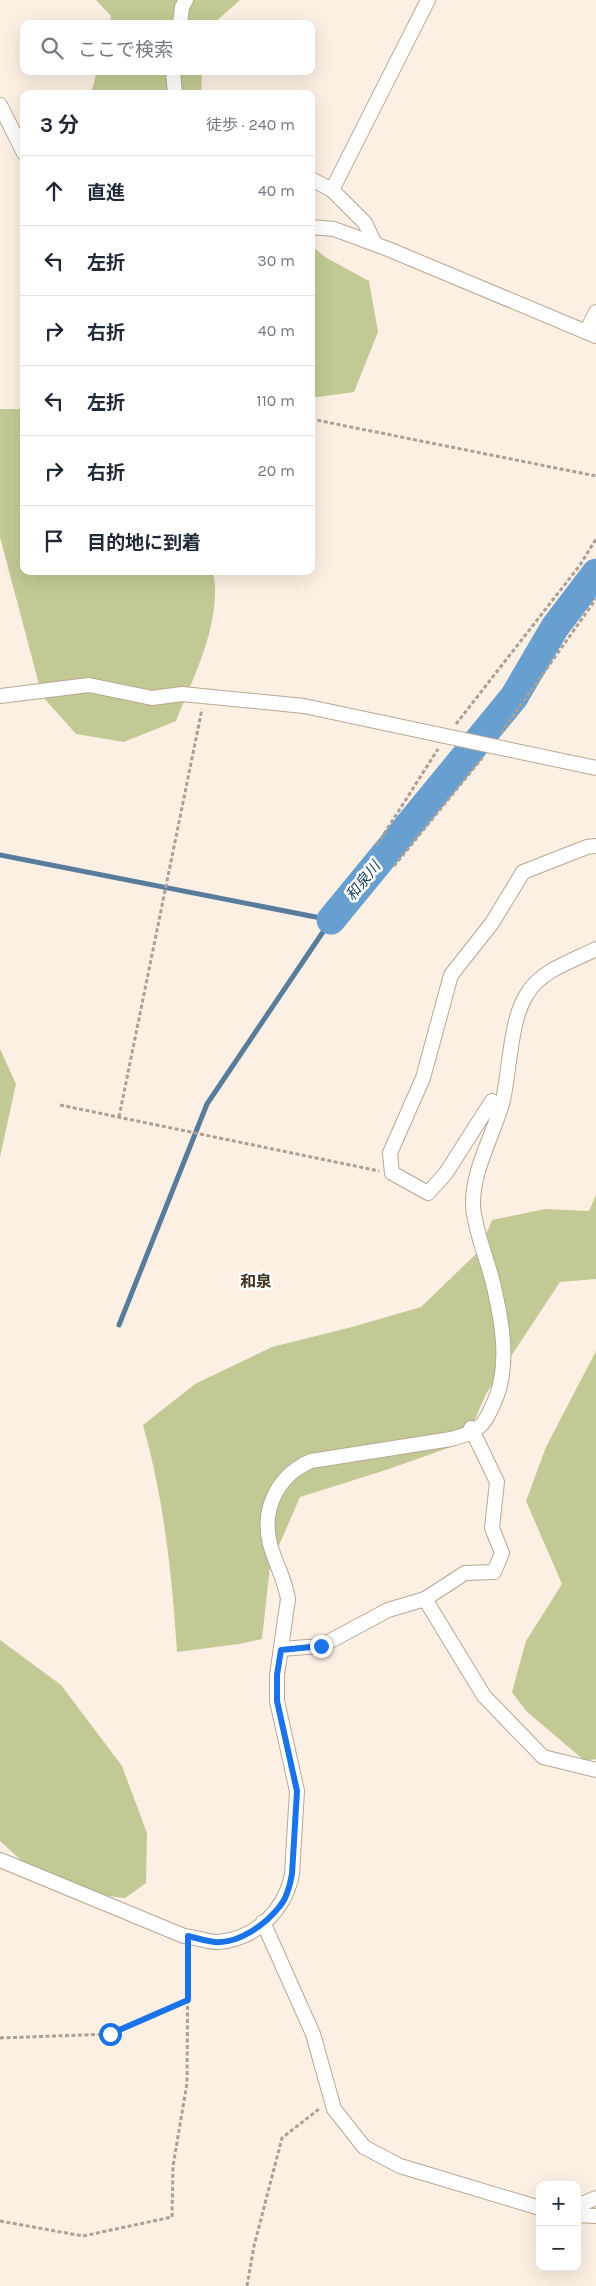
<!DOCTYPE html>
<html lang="ja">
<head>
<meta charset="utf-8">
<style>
  :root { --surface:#fff; --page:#f2f2f3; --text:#1f2937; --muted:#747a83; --line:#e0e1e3 }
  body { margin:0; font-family:Karla,"Noto Sans JP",sans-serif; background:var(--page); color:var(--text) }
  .controls { position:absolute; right:15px; bottom:15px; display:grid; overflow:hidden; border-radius:10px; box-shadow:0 5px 20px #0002 }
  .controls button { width:45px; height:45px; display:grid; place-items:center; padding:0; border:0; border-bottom:1px solid var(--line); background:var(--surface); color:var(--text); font:25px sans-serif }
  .stop { position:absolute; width:15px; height:15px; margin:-11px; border:4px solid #1a73e8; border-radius:50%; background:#fff }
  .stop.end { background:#1a73e8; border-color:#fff; box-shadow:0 1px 5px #0008 }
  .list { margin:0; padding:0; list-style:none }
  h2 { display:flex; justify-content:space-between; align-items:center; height:65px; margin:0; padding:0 20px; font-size:21px }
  h2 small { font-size:16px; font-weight:400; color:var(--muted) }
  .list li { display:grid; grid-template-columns:32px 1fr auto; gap:15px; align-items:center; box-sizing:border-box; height:70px; padding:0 20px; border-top:1px solid var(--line) }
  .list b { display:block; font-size:19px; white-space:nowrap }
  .list em { font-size:16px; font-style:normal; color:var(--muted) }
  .icon { flex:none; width:28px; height:28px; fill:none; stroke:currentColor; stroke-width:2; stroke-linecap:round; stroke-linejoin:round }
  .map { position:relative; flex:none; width:596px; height:2286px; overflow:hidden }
  .search { position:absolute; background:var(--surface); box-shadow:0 5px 20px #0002; left:20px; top:20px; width:295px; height:55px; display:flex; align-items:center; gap:12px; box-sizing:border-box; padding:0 18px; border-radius:10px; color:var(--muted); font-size:19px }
  .panel { position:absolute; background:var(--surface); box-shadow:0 5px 20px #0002; left:20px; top:90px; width:295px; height:485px; border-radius:10px }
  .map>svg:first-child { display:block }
</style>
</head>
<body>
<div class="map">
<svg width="596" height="2286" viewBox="0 0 596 2286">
  <rect width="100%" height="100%" fill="#fcf0e4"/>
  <g fill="#c3c994">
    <path d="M96 0H240L213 24H109L111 16Z"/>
    <path d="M97 71H202L201 94H91Z"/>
    <path d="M311 245 325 257 369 281 378 332 354 392 311 398Z"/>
    <path d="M0 409H24V571H213C223 620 194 676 176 721L124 742 76 734 42 696 0 537Z"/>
    <path d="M0 1049 16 1084 0 1157Z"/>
    <path d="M596 1195V1279L560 1282 486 1394 465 1442 386 1470 300 1497 270 1566 262 1639 239 1644 177 1652C172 1575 164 1499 143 1425L195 1384 272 1347 352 1327 421 1307 479 1251 492 1220 545 1209 589 1211Z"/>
    <path d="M596 1351V1759L585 1761 526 1711 512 1692 526 1641 562 1584 526 1501 546 1447Z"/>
    <path d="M0 1640 61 1685 122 1766 147 1833 146 1883 125 1898 54 1890 0 1841Z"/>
  </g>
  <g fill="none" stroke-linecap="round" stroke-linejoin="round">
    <path stroke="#577c9c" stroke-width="5" d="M0 855 331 920 207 1104 119 1325"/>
    <path stroke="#67a0d0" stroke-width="29" d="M331 920 514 697 555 627 596 573"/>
    <g stroke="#baa793" stroke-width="16">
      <g id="street">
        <path d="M180 24 182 7 186 0"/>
        <path d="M173 71 175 94"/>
        <path d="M0 105 24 153"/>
        <path d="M311 179 332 190"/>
        <path d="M311 227 334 229 388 249 596 336"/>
        <path d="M375 244 365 223 332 190 428 0"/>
        <path d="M586 332 596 312"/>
        <path d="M0 696 89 685 152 698 182 694 304 706 596 768"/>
        <path d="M492 1101 446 1173 428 1193 392 1173 390 1153 423 1078 451 975 492 923 523 872 587 847 596 846"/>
        <path d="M425 1599 484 1696 543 1757 596 1770"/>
        <path d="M281 1649 321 1646 388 1610 425 1599 465 1573 494 1572 502 1553 492 1528 497 1482 471 1428"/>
        <path d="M0 1860 184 1936C195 1937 207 1942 218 1942 256 1939 285 1910 292 1874L297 1791 277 1701V1675L288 1599C285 1579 275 1563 270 1544 261 1509 278 1475 311 1461L451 1439C461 1436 471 1434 479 1427 486 1422 489 1413 493 1405 511 1368 502 1321 493 1283 487 1258 475 1232 473 1206 472 1169 494 1135 503 1100 510 1069 510 1020 527 994 541 970 573 961 596 949"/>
        <path d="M263 1922 313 2034 334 2109 364 2147 400 2166 540 2208"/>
        <path d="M577 2206 596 2198"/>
        <path d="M577 2215 596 2216"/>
      </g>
    </g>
    <g stroke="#aaa095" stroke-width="3" stroke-dasharray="4 2.5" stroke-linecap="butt">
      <path d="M311 419 596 476"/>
      <path d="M456 724 580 565 596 539"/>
      <path d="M501 733 596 599"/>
      <path d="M377 845 438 749"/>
      <path d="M394 866 482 758"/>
      <path d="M60 1105 379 1171"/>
      <path d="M119 1117 202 709"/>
      <path d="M0 2038 110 2034 188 2000"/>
      <path d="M0 2221 83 2236 172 2217 173 2166 187 2083 188 1950"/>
      <path d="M247 2286 254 2246 282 2138 319 2109"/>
    </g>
    <use href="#street" stroke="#fff" stroke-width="14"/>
  </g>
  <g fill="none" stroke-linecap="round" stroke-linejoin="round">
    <path stroke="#1a73e8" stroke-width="6" d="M110 2034 188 2000V1936C197 1938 206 1941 215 1942 239 1944 266 1924 280 1906 287 1898 290 1885 292 1874L297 1791 277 1701V1675L281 1650 321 1646"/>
  </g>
  <g text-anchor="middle" stroke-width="5" stroke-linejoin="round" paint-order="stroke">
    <g font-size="15" font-style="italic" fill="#0d3a5a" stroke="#fff">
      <text transform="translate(363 881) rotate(-51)" y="5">和泉川</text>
    </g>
    <g font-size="16" font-weight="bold" fill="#413221" stroke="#fff">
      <text x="256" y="1287">和泉</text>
    </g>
  </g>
</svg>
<div class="controls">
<button>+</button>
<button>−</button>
</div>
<div class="stop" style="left:110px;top:2034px"></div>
<div class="stop end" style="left:321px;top:1646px"></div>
<div class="search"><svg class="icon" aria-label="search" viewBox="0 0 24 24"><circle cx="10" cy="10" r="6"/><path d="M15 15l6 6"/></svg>ここで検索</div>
<section class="panel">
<h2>3 分<small>徒歩 · 240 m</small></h2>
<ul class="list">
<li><svg class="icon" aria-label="ahead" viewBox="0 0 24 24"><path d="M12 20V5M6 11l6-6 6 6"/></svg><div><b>直進</b></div><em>40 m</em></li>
<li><svg class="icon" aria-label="left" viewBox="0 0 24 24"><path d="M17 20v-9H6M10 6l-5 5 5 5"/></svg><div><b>左折</b></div><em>30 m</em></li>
<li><svg class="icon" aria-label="right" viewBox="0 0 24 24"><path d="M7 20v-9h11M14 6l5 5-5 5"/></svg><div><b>右折</b></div><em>40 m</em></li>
<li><svg class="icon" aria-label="left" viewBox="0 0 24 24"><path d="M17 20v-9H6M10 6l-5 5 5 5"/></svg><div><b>左折</b></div><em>110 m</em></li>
<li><svg class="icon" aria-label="right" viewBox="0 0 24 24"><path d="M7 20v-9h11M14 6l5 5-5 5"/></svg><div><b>右折</b></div><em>20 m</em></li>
<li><svg class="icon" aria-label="arrive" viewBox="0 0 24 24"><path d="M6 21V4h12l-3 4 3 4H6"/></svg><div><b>目的地に到着</b></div></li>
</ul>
</section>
</div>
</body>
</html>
